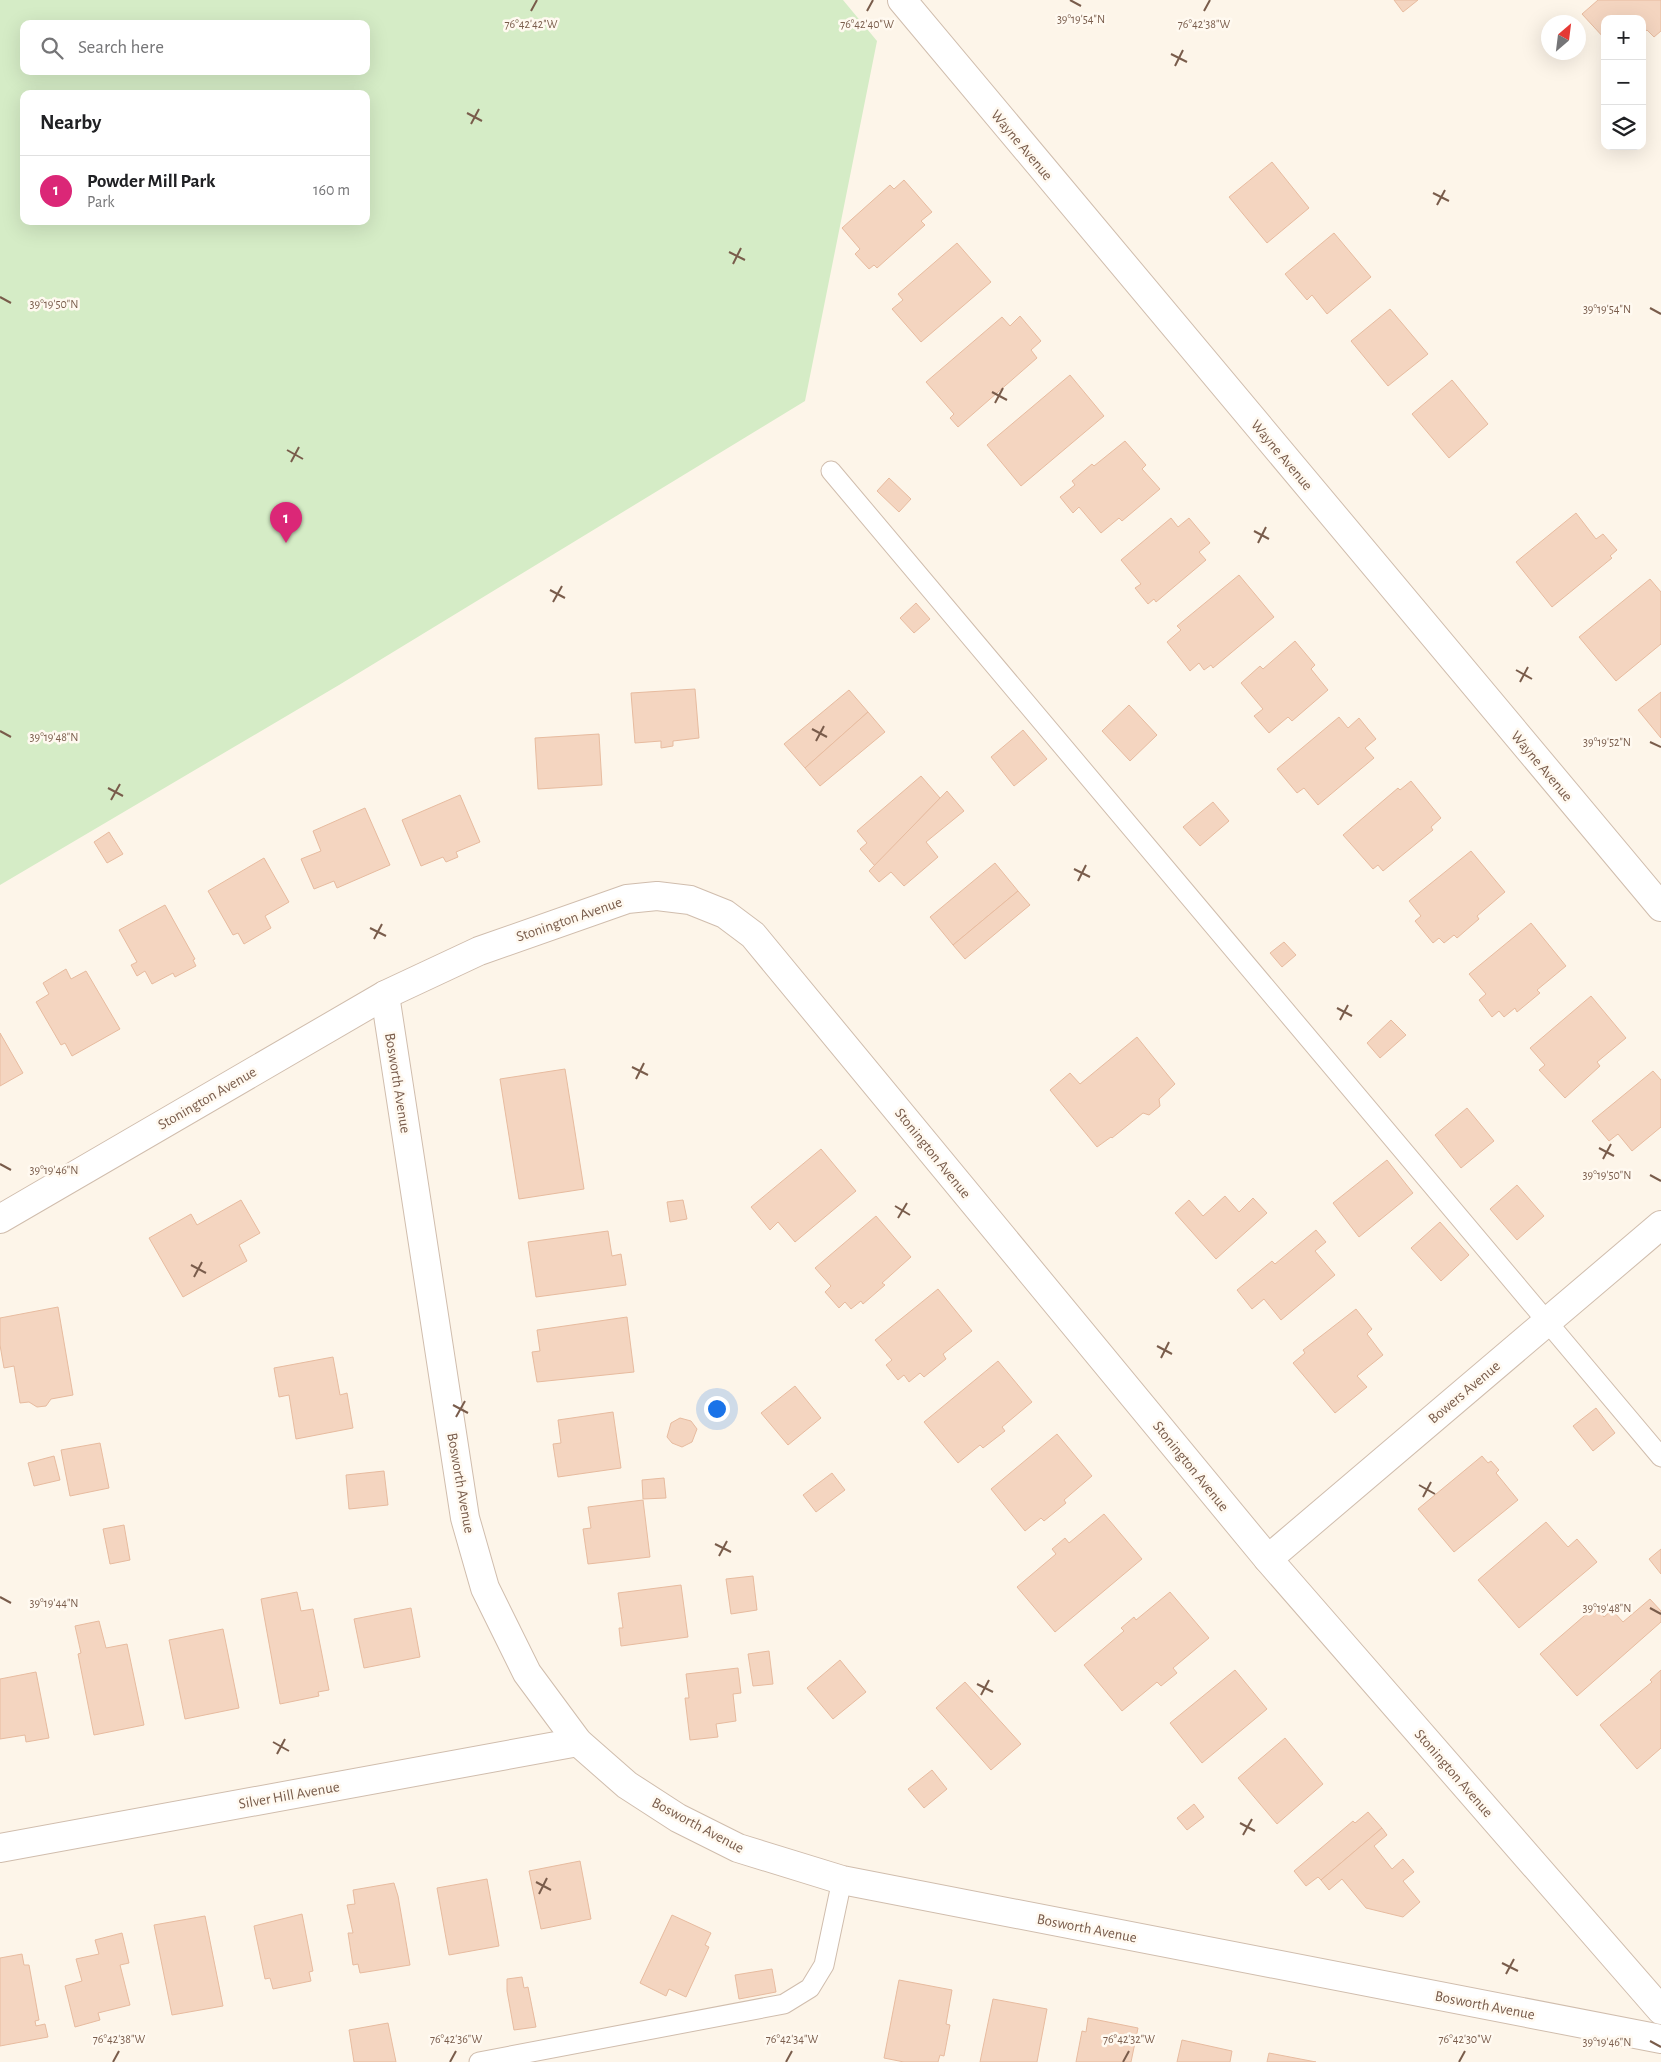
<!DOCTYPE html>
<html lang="en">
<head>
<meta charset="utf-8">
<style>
  :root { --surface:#fff; --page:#f2f2f2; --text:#202124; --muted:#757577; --line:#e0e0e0; --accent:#db2777 }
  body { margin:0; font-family:"Alegreya Sans",sans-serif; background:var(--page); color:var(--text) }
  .controls { position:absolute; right:15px; top:15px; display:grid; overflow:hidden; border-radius:10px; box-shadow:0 5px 20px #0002 }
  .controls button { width:45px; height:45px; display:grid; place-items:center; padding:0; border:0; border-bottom:1px solid var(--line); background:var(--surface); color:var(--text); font:25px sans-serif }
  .compass { position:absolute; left:1541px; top:15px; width:45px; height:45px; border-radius:50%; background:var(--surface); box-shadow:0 5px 20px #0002; rotate:28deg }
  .you { position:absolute; left:716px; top:1408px; width:18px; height:18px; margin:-12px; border:4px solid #fff; border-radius:50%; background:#1a73e8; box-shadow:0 0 0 8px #1a73e833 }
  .badge { display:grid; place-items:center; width:32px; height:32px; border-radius:50%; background:var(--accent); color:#fff; font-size:16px; font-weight:700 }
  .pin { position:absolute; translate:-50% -41px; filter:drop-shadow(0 1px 2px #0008) }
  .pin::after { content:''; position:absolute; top:26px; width:18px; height:15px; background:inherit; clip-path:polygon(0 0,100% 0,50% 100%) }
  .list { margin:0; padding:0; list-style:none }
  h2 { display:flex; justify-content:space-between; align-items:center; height:65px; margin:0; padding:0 20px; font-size:21px }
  h2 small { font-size:16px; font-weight:400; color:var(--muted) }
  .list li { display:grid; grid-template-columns:32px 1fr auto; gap:15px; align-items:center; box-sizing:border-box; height:70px; padding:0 20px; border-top:1px solid var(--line) }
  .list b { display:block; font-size:19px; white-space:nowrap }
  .list p { margin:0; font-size:16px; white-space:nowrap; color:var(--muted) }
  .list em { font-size:16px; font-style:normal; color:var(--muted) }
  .icon { flex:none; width:28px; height:28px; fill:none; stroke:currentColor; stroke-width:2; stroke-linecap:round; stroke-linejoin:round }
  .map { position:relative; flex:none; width:1661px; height:2062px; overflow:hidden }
  .search { position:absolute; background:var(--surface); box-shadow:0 5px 20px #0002; left:20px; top:20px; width:350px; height:55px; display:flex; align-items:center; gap:12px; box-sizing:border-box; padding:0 18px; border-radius:10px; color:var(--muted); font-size:19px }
  .panel { position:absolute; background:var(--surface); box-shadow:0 5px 20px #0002; left:20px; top:90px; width:350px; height:135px; border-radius:10px }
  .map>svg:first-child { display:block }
</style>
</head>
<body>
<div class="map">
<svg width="1661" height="2062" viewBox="0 0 1661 2062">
  <rect width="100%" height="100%" fill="#fdf5e9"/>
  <path fill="#d5ecc6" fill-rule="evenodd" d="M0 0H843L877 41 805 401 339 685 0 885ZM24 24H366V71H24ZM24 94H366V221H24Z"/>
  <g fill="#f4d5c0" stroke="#e7bb9f">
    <path d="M1394 0H1418L1403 12Z"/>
    <path d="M1598 0H1661V31L1654 37 1647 30 1642 34V19H1605V39L1582 14Z"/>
    <path d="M1272 162 1309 208 1267 243 1229 197Z"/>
    <path d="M904 180 932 212 921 221 925 225 877 268 874 265 869 269 855 254 860 249 842 228 890 185 894 189Z"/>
    <path d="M1334 233 1371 277 1327 314 1312 295 1307 300 1285 274Z"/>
    <path d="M957 243 991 282 921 342 892 309 903 300 898 294Z"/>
    <path d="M1390 309 1428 354 1388 386 1351 341Z"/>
    <path d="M1020 316 1041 341 1031 350 1037 358 958 427 950 418 954 414 926 382 1002 317 1010 326Z"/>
    <path d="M1070 375 1104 416 1021 486 987 445Z"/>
    <path d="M1452 380 1488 424 1449 458 1412 414Z"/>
    <path d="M1125 441 1146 465 1142 469 1160 489 1122 521 1119 518 1101 533 1079 507 1073 513 1060 497 1075 485 1072 481 1092 464 1094 466Z"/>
    <path d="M889 478 911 499 899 512 877 491Z"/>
    <path d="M1576 513 1596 539 1603 534 1617 550 1610 556 1612 558 1552 607 1516 562Z"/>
    <path d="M1171 518 1178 527 1189 518 1210 543 1199 552 1206 560 1156 602 1154 599 1148 604 1135 588 1141 584 1121 560Z"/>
    <path d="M1239 575 1274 617 1213 668 1211 665 1204 670 1199 663 1190 671 1167 642 1181 630 1177 626Z"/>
    <path d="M1650 579 1661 592V644L1616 681 1579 637Z"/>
    <path d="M916 603 930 619 914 633 900 618Z"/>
    <path d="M1295 641 1315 665 1311 669 1328 690 1292 721 1288 717 1269 733 1254 716 1263 709 1241 683 1260 666 1263 669Z"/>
    <path d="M695 689 699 738 673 741V746L661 748V741L635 743 631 693Z"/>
    <path d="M849 690 868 712 805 768 784 744Z"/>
    <path d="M1661 692V738L1638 710Z"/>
    <path d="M1129 705 1157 735 1130 761 1102 731Z"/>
    <path d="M868 712 885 732 820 786 805 768Z"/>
    <path d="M1339 717 1348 728 1359 718 1376 739 1365 748 1374 758 1318 805 1304 788 1297 793 1277 769Z"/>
    <path d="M1023 730 1047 759 1014 786 991 757Z"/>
    <path d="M599 734 602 785 538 789 535 738Z"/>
    <path d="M921 776 940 798 875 866 860 849 867 843 857 831Z"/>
    <path d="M1411 781 1441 818 1431 827 1433 830 1383 871 1378 865 1373 869 1343 835 1398 788 1400 790Z"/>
    <path d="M947 791 964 811 926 842 938 857 904 886 891 872 879 882 869 871Z"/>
    <path d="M460 795 480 842 456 852 458 857 446 862 443 857 421 866 402 820Z"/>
    <path d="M1213 802 1229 821 1200 846 1183 827Z"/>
    <path d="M365 808 390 865 337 888 334 881 314 889 301 859 321 851 313 831Z"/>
    <path d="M109 832 123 854 107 863 94 842Z"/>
    <path d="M1471 851 1505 892 1477 916 1479 919 1457 938 1454 935 1444 943 1439 938 1433 943 1415 921 1421 916 1409 901Z"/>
    <path d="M264 858 289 902 265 916 271 928 244 944 238 933 233 935 208 891Z"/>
    <path d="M995 863 1018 891 953 945 930 917Z"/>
    <path d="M1018 891 1030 905 965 959 953 945Z"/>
    <path d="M165 905 195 959 193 960 196 966 175 977 173 973 152 984 145 971 137 976 131 965 137 962 119 930Z"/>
    <path d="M1531 923 1566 966 1537 990 1540 993 1517 1012 1515 1008 1504 1017 1499 1011 1492 1017 1479 1000 1486 994 1469 974Z"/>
    <path d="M1284 942 1296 955 1282 967 1270 953Z"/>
    <path d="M66 969 71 979 86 971 120 1029 72 1056 65 1043 61 1045 36 1002 49 994 43 983Z"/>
    <path d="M1591 996 1626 1038 1597 1062 1600 1066 1565 1098 1539 1070 1545 1065 1530 1048Z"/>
    <path d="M1391 1020 1406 1035 1380 1058 1367 1043Z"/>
    <path d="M0 1033 23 1073 0 1086Z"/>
    <path d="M1137 1037 1175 1084 1159 1099 1160 1106 1149 1115 1143 1113 1112 1138 1111 1137 1097 1147 1050 1090 1070 1073 1080 1084Z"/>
    <path d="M565 1069 584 1189 519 1199 500 1079Z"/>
    <path d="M1653 1071 1661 1080V1127L1632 1151 1618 1134 1609 1141 1592 1121Z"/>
    <path d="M1467 1108 1494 1141 1461 1168 1435 1135Z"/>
    <path d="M821 1149 856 1191 795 1242 778 1222 770 1230 751 1207Z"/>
    <path d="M1387 1160 1413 1193 1359 1237 1333 1203Z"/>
    <path d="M1517 1185 1544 1216 1517 1240 1490 1209Z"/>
    <path d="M1225 1196 1239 1212 1253 1198 1267 1213 1216 1259 1175 1213 1189 1200 1203 1216Z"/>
    <path d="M241 1200 260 1233 239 1245 247 1261 183 1297 149 1238 191 1214 197 1225Z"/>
    <path d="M683 1200 687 1219 670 1222 667 1202Z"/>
    <path d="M876 1216 911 1257 882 1283 885 1285 863 1304 861 1301 851 1309 845 1302 839 1308 825 1292 831 1286 815 1268Z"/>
    <path d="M1440 1222 1469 1255 1441 1281 1411 1248Z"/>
    <path d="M1316 1230 1326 1242 1315 1251 1335 1275 1281 1320 1264 1299 1252 1309 1237 1290 1272 1261 1275 1264Z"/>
    <path d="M608 1231 612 1256 621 1254 626 1285 536 1297 528 1242Z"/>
    <path d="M938 1289 972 1331 943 1354 946 1359 924 1377 920 1373 909 1382 904 1375 898 1380 886 1365 892 1360 875 1340Z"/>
    <path d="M58 1307 73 1395 51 1399 46 1406 37 1407 29 1402 20 1403 14 1366 4 1368 0 1345V1318Z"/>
    <path d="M1356 1309 1372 1329 1367 1334 1383 1355 1357 1376 1367 1387 1335 1413 1293 1363 1305 1353 1303 1350Z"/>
    <path d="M627 1317 634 1372 537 1382 532 1352 540 1351 537 1330Z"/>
    <path d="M333 1357 340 1395 347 1393 353 1428 296 1439 289 1395 279 1397 274 1368Z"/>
    <path d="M998 1361 1032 1402 1002 1427 1005 1431 983 1448 980 1445 958 1463 924 1422Z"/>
    <path d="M795 1386 821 1418 788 1445 761 1413Z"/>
    <path d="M1596 1408 1615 1433 1593 1451 1573 1426Z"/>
    <path d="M613 1412 621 1468 558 1477 553 1444 561 1443 558 1420Z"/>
    <path d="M680 1418 691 1421 697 1429 692 1442 682 1447 672 1443 667 1437 671 1423Z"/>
    <path d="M1057 1434 1092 1476 1064 1500 1066 1503 1044 1521 1041 1518 1025 1531 991 1489Z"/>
    <path d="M100 1443 109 1488 70 1496 61 1450Z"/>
    <path d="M54 1456 60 1480 34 1486 28 1463Z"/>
    <path d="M1482 1456 1488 1463 1491 1461 1499 1470 1496 1473 1518 1500 1454 1552 1418 1509Z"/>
    <path d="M384 1471 388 1505 349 1509 346 1475Z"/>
    <path d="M832 1473 845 1490 816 1512 803 1495Z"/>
    <path d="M664 1478 666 1498 643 1499 642 1480Z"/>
    <path d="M643 1500 650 1557 588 1564 583 1529 591 1528 588 1507Z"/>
    <path d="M1104 1514 1142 1559 1055 1632 1017 1587 1056 1554 1052 1549 1065 1538 1069 1543Z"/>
    <path d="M1546 1522 1568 1547 1577 1539 1597 1562 1519 1628 1478 1580Z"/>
    <path d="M124 1525 130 1560 110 1564 103 1529Z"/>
    <path d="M1661 1549V1574L1649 1559Z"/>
    <path d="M753 1576 757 1610 731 1614 726 1579Z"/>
    <path d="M681 1585 688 1637 621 1646 619 1628H623L618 1593Z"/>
    <path d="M297 1592 301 1611 313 1609 329 1690 318 1692 319 1696 280 1704 261 1599Z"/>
    <path d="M1170 1592 1209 1638 1173 1668 1177 1673 1161 1686 1157 1682 1122 1711 1084 1665 1124 1631 1121 1628 1134 1617 1136 1620Z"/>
    <path d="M1650 1599 1661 1611V1622L1577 1696 1540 1654 1591 1610 1594 1605 1604 1617 1612 1610 1623 1622Z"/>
    <path d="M411 1608 420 1657 364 1668 354 1619Z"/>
    <path d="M99 1621 106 1648 127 1644 144 1725 94 1735 78 1654 81 1653 75 1626Z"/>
    <path d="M223 1629 239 1708 185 1719 169 1640Z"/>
    <path d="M769 1651 773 1684 753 1686 748 1654Z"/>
    <path d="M840 1660 866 1692 833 1719 807 1688Z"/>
    <path d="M738 1668 741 1693 733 1694 736 1721 716 1724 718 1737 690 1740 685 1698H689L686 1674Z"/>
    <path d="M1235 1670 1267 1709 1202 1763 1170 1723Z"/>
    <path d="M1661 1670V1748L1637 1769 1600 1725 1652 1682 1650 1680Z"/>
    <path d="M36 1672 49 1738 26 1742 25 1735 0 1739V1679Z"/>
    <path d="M965 1682 1021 1744 991 1770 936 1708Z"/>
    <path d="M1285 1738 1323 1784 1277 1824 1238 1778Z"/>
    <path d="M932 1770 947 1789 924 1808 908 1789Z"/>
    <path d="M1194 1804 1204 1817 1187 1830 1177 1818Z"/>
    <path d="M1368 1812 1382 1828 1321 1880 1318 1877 1306 1886 1294 1871 1353 1821 1355 1823Z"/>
    <path d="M1382 1828 1387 1835 1374 1846 1392 1869 1403 1859 1414 1872 1403 1881 1420 1902 1403 1917 1366 1908 1342 1879 1329 1890 1321 1880Z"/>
    <path d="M580 1861 591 1919 541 1929 529 1871Z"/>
    <path d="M487 1879 499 1946 449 1955 437 1888Z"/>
    <path d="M394 1883 398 1896 410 1965 360 1973 358 1964 353 1965 348 1933H353L347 1905 355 1904 353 1890Z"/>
    <path d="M302 1914 313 1971 309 1972 311 1981 273 1989 270 1978 265 1979 254 1926Z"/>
    <path d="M672 1915 711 1933 705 1945 709 1947 686 1997 669 1989 666 1996 640 1983Z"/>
    <path d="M205 1916 223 2006 172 2015 154 1925Z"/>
    <path d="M122 1933 129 1963 120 1965 130 2005 98 2013 100 2020 75 2027 65 1986 82 1981 76 1959 99 1954 95 1940Z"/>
    <path d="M22 1954 24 1965H29L39 2020 35 2021 36 2026 45 2024 48 2037 0 2046V1958Z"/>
    <path d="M772 1969 776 1992 739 1999 735 1975Z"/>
    <path d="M522 1977 524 1988 528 1987 536 2027 514 2030 507 1991V1979Z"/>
    <path d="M899 1980 952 1990 946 2024 950 2025 944 2056 940 2055 938 2062H904L884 2058Z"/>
    <path d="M993 1999 1047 2009 1037 2062H980Z"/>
    <path d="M1088 2018 1138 2028 1131 2062H1076L1082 2031 1086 2032Z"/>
    <path d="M388 2023 396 2062H354L349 2030Z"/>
    <path d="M1182 2040 1232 2051 1230 2062H1177Z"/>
    <path d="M1269 2053 1316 2062H1267Z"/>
  </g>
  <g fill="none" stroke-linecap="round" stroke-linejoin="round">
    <g stroke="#d0bdad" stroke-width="21">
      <g id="lane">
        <path d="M831 471 1661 1457"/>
        <path d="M479 2062 784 2004 810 1988 824 1965 842 1880"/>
      </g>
    </g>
    <g stroke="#d0bdad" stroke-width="30">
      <g id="street">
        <path d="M902 0 1661 907"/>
        <path d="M385 995 465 1518 485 1588 527 1673 578 1742 627 1785 678 1818 738 1848 842 1880 1661 2039"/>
        <path d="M0 1219 385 995 479 951 627 899 657 896 690 900 725 914 753 935 1268 1559 1661 2010"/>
        <path d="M1268 1559 1661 1225"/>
        <path d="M0 1848 578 1742"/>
      </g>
    </g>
    <use href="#lane" stroke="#fff" stroke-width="19"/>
    <use href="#street" stroke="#fff" stroke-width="28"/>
  </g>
  <path fill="none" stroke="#795c4b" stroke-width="2" d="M1070 0 1081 6M531 11 537 0M867 11 873 0M1204 11 1210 0M1171 54 1187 62M1175 66 1183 50M467 113 482 121M471 124 479 109M1433 193 1449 201M1437 205 1445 190M729 252 745 260M733 264 741 248M0 297 11 303M1650 308 1661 314M992 392 1007 400M995 403 1003 388M287 450 303 459M291 462 299 447M1254 531 1269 539M1258 543 1266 527M550 590 565 598M553 602 562 586M1516 670 1532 679M1520 682 1528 667M812 729 827 737M0 731 11 737M816 741 824 726M1650 742 1661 747M108 788 123 796M111 800 120 784M1074 869 1090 877M1078 881 1086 865M370 928 386 936M374 939 382 924M1337 1008 1352 1016M1340 1020 1348 1005M632 1067 648 1075M636 1079 644 1063M1599 1148 1614 1156M1603 1159 1611 1144M0 1164 11 1170M1650 1175 1661 1181M895 1206 910 1215M898 1218 907 1203M191 1265 206 1273M194 1277 202 1262M1157 1346 1172 1354M1161 1358 1169 1342M453 1405 468 1413M456 1417 465 1401M1419 1485 1435 1494M1423 1497 1431 1482M715 1544 731 1552M719 1556 727 1541M0 1597 11 1603M1650 1608 1661 1614M977 1684 993 1692M981 1695 989 1680M273 1742 289 1751M277 1754 285 1739M1240 1823 1255 1831M1243 1835 1252 1819M536 1882 551 1890M539 1894 547 1878M1502 1963 1518 1971M1506 1974 1514 1959M1650 2041 1661 2047M113 2062 119 2051M450 2062 456 2051M786 2062 792 2051M1123 2062 1129 2051M1459 2062 1465 2051"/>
  <g text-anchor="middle" stroke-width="5" stroke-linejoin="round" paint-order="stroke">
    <g font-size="15" fill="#795c4b" stroke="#fff9f0">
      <text transform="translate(1022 145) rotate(50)" y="5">Wayne Avenue</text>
      <text transform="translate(1282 455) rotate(50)" y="5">Wayne Avenue</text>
      <text transform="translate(1542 766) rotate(50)" y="5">Wayne Avenue</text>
      <text transform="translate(569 919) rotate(-19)" y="5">Stonington Avenue</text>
      <text transform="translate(398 1083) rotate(81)" y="5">Bosworth Avenue</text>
      <text transform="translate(207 1098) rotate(-30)" y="5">Stonington Avenue</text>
      <text transform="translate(933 1153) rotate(51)" y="5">Stonington Avenue</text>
      <text transform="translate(1464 1392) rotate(-40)" y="5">Bowers Avenue</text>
      <text transform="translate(1191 1466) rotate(51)" y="5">Stonington Avenue</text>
      <text transform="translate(461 1483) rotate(80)" y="5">Bosworth Avenue</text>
      <text transform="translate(1454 1773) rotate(49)" y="5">Stonington Avenue</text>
      <text transform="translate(289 1795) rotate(-10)" y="5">Silver Hill Avenue</text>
      <text transform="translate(698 1825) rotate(28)" y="5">Bosworth Avenue</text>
      <text transform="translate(1087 1928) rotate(11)" y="5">Bosworth Avenue</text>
      <text transform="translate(1485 2005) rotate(11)" y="5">Bosworth Avenue</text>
    </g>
  </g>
  <g font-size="12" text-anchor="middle" fill="#795c4b" stroke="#fff9f0" stroke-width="5" stroke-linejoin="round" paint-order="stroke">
    <text x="1081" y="23">39°19'54"N</text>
    <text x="531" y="28">76°42'42"W</text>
    <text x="867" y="28">76°42'40"W</text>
    <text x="1204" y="28">76°42'38"W</text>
    <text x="54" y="308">39°19'50"N</text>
    <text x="1607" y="313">39°19'54"N</text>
    <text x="54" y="741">39°19'48"N</text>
    <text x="1607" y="746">39°19'52"N</text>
    <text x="54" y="1174">39°19'46"N</text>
    <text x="1607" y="1179">39°19'50"N</text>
    <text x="54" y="1607">39°19'44"N</text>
    <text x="1607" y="1612">39°19'48"N</text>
    <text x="119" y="2043">76°42'38"W</text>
    <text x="456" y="2043">76°42'36"W</text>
    <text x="792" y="2043">76°42'34"W</text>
    <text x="1129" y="2043">76°42'32"W</text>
    <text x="1465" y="2043">76°42'30"W</text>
    <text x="1607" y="2046">39°19'46"N</text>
  </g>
</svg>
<div class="controls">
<button>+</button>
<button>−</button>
<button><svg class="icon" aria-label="layers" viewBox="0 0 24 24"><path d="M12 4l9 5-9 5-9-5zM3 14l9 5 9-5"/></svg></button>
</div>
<svg class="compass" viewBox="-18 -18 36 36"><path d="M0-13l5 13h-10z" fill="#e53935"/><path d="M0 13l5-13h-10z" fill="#757577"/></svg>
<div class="you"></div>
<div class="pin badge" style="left:286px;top:543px">1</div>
<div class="search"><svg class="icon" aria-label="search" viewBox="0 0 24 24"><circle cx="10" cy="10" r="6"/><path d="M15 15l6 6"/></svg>Search here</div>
<section class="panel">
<h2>Nearby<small></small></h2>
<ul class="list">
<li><span class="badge">1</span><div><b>Powder Mill Park</b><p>Park</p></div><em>160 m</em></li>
</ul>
</section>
</div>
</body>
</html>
